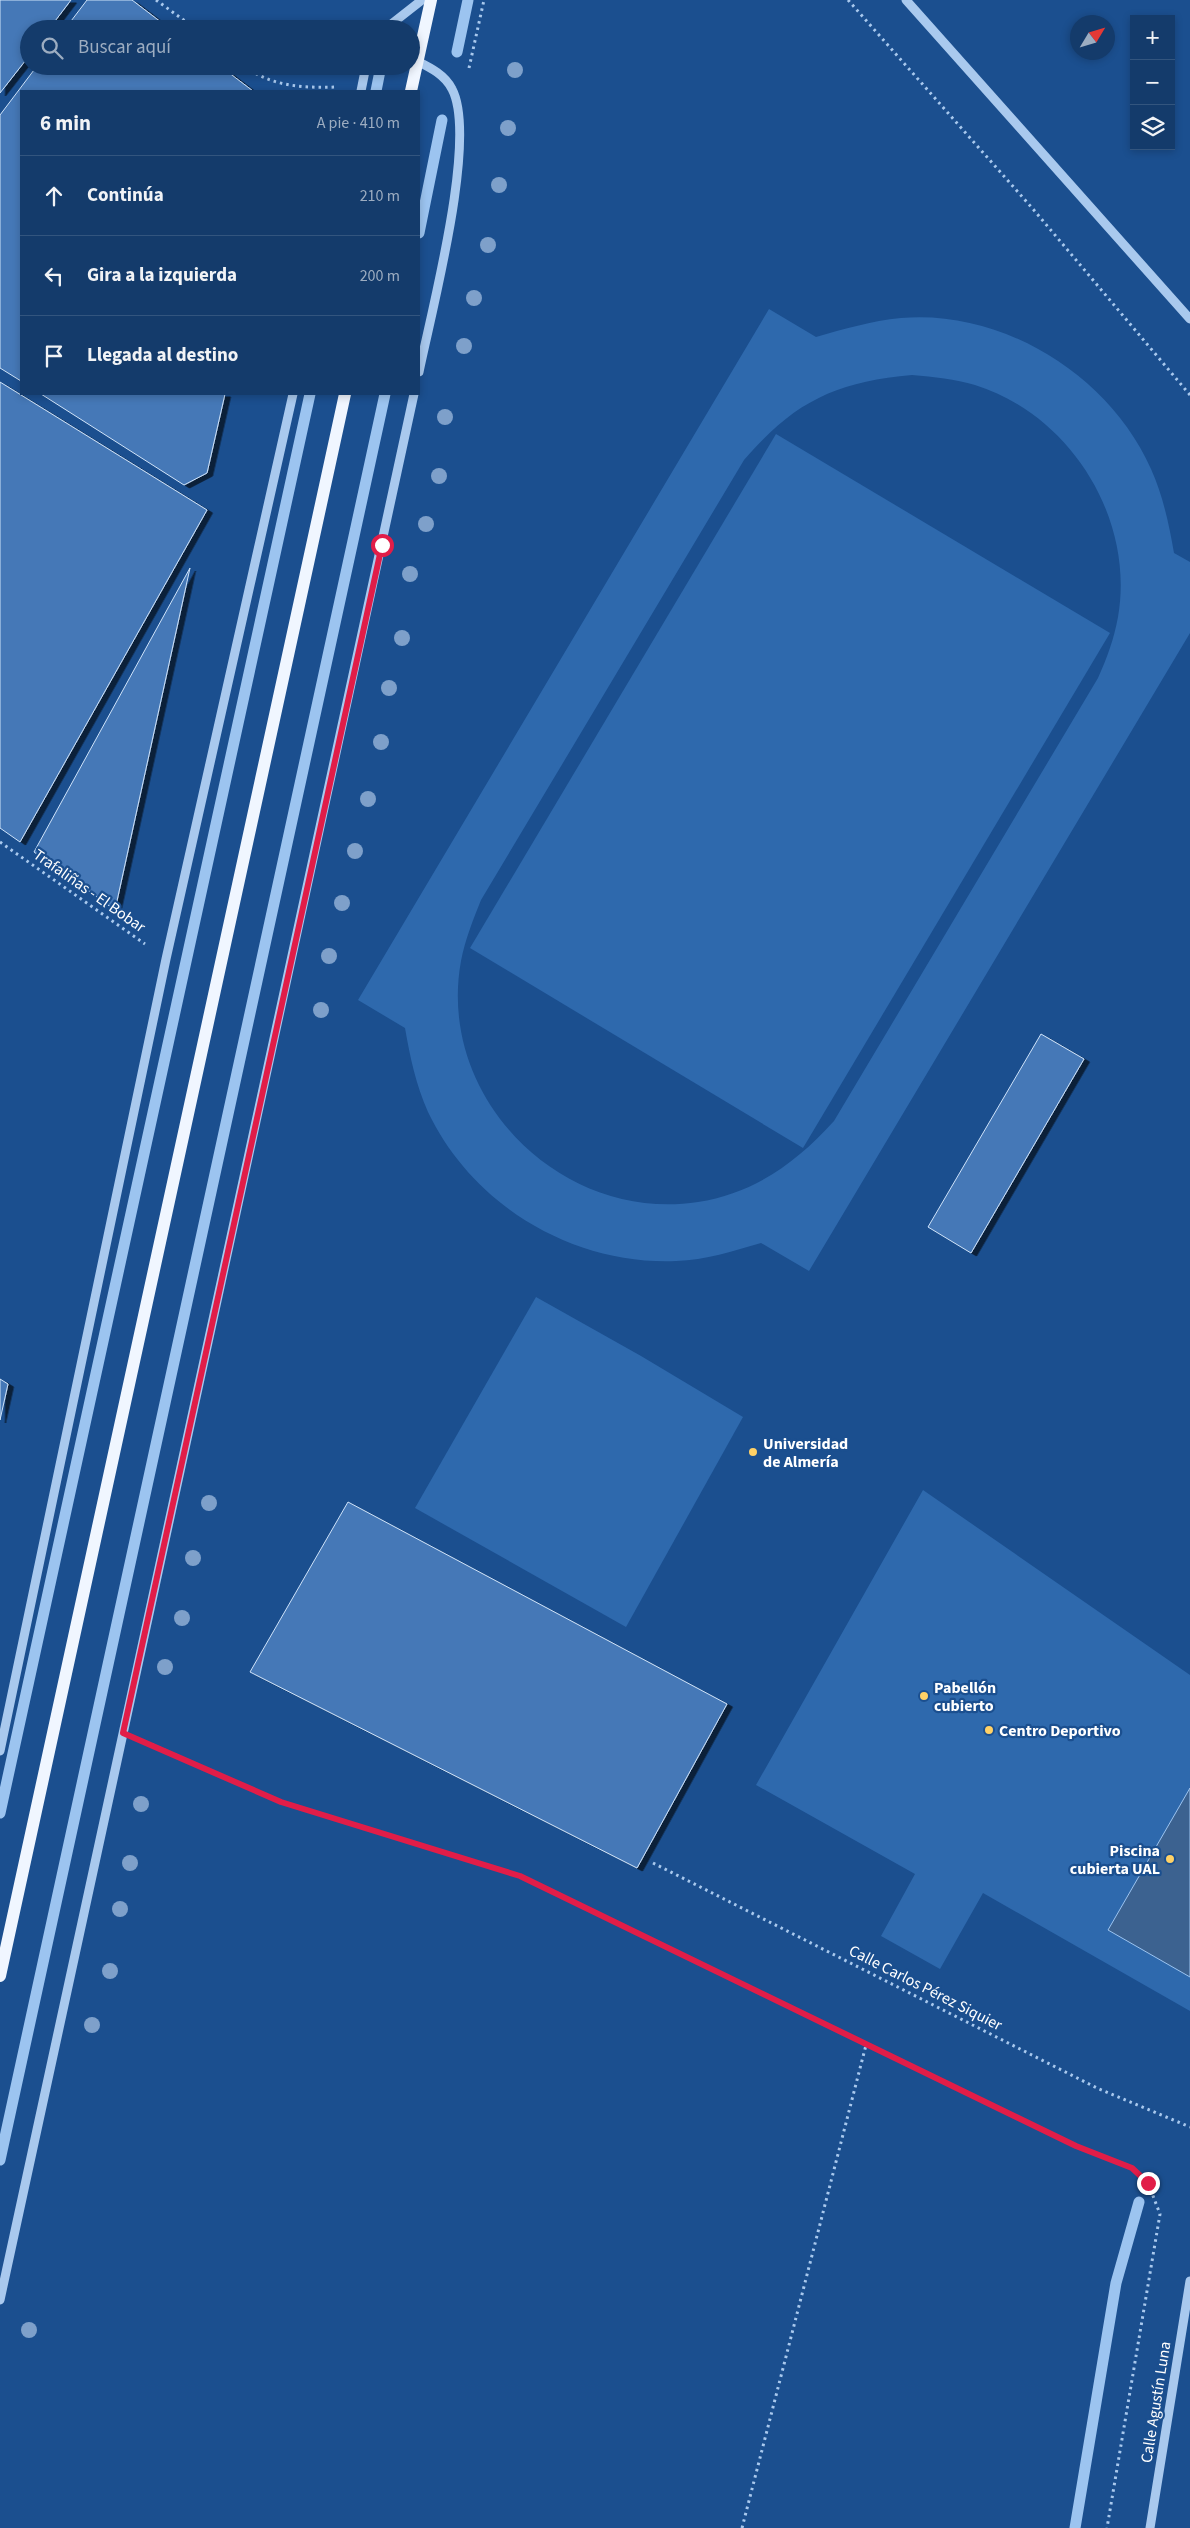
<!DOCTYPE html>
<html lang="es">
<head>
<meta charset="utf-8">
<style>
  :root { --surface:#143b6b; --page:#1d4271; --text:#f1f3f6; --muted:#9dadc1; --line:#33557e }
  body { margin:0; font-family:"Source Sans 3",sans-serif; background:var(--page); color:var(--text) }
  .controls { position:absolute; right:15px; top:15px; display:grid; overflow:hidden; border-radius:0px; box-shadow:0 2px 8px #0003 }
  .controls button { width:45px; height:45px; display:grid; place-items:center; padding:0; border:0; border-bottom:1px solid var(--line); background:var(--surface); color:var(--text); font:25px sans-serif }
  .compass { position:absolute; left:1070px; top:15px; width:45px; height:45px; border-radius:50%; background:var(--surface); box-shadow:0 2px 8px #0003; rotate:52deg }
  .stop { position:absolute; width:15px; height:15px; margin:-11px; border:4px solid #e11d48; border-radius:50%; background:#fff }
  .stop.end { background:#e11d48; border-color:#fff; box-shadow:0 1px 5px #0008 }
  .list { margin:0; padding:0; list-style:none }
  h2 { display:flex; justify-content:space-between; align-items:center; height:65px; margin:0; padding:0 20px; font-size:21px }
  h2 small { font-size:16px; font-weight:400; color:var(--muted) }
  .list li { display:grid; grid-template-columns:32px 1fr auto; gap:15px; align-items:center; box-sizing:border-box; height:80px; padding:0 20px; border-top:1px solid var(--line) }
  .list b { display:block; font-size:19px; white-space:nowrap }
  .list em { font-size:16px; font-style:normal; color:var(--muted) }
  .icon { flex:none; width:28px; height:28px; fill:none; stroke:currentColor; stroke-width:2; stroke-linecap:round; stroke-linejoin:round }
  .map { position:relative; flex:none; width:1190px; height:2528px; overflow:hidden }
  .search { position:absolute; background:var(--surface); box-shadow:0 2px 8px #0003; left:20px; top:20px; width:400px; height:55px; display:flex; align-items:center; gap:12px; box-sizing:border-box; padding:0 18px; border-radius:28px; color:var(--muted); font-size:19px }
  .panel { position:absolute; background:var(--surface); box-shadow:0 2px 8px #0003; left:20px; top:90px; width:400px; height:305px; border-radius:0px }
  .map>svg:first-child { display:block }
</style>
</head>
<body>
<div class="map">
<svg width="1190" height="2528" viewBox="0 0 1190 2528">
  <defs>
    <filter id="shadow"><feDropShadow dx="5.5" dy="3" stdDeviation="0" flood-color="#0009"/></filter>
  </defs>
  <rect width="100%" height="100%" fill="#1b4f8f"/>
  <g fill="#2e69ad" fill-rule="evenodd">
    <path d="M769 309 816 337C844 329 871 321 901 318 1003 309 1110 376 1151 469 1163 496 1169 524 1174 553L1190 562V633L809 1271 761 1243C733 1251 706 1260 676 1261 573 1265 473 1206 428 1112 416 1085 410 1057 405 1028L358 1000ZM912 375C934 377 955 379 975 385 1071 415 1135 519 1118 617 1114 639 1107 658 1098 678L834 1121C797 1162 755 1193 698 1202 562 1223 436 1098 461 961 465 940 473 920 481 900L744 460C794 402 835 382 912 375Z"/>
    <path d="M776 434 1110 633 803 1148 470 948Z"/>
    <path d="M536 1297 641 1356 743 1417 626 1627 415 1508Z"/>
    <path d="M923 1490 1190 1675V2011L983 1893 940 1969 881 1936 915 1874 756 1785Z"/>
  </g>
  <path fill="#3c6290" stroke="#9cc4f0" d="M1190 1788V1977L1108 1930Z"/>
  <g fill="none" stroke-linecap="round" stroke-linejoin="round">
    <g stroke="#9cc4f0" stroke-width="11">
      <path d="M457 52 468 0"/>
      <path d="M376 91 381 66"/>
      <path d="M419 233 442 120"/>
      <path d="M0 1813 310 394"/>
      <path d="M0 2160 385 394"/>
      <path d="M1075 2528 1116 2283 1139 2202"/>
    </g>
  </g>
  <g fill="#4478b7" stroke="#cfe3fa" filter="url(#shadow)">
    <path d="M0 0H71L49 29H29V56L0 93Z"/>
    <path d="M87 0H132L170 29H65Z"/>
    <path d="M37 66H220L253 91H21V381L0 368V115Z"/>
    <path d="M0 382 207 510 20 842 0 828Z"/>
    <path d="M41 394H225L207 473 184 485Z"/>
    <path d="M190 568 115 910 34 852Z"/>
    <path d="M1041 1034 1084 1059 971 1253 928 1227Z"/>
    <path d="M0 1379 8 1384 0 1420Z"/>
    <path d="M348 1502 727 1704 637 1868 250 1672Z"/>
  </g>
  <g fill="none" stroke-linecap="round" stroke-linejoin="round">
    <g stroke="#a9c9ee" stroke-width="3" stroke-dasharray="2.5 4" stroke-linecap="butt">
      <path d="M156 0 196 29"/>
      <path d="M848 0 1033 209 1190 395"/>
      <path d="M245 66C271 87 305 88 337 87"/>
      <path d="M469 68 484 0"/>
      <path d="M0 842 145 944"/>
      <path d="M146 1742 281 1802 520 1876 1076 2146 1132 2168 1148 2183 1160 2214 1107 2528"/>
      <path d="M653 1863 1099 2089 1190 2127"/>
      <path d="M742 2528 866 2045"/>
    </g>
    <g stroke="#a9c9ee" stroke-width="9">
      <path d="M906 0 1190 319"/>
      <path d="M385 29 422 0"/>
      <path d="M417 61C431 68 445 75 452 89 478 138 431 313 419 372"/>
      <path d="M361 91 366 66"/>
      <path d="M0 1751 166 959 293 394"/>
      <path d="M0 2300 414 394"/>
      <path d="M1150 2528 1190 2281"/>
    </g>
    <g stroke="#f0f6ff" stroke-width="12">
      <path d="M411 91 431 0"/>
      <path d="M0 1976 345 394"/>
    </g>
  </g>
  <g fill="#7ea0ca">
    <circle cx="515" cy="70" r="8"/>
    <circle cx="508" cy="128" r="8"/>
    <circle cx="499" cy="185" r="8"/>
    <circle cx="488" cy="245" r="8"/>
    <circle cx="474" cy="298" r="8"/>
    <circle cx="464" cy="346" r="8"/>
    <circle cx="445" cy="417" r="8"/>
    <circle cx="439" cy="476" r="8"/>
    <circle cx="426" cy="524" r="8"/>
    <circle cx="410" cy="574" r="8"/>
    <circle cx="402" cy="638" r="8"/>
    <circle cx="389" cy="688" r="8"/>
    <circle cx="381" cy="742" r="8"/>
    <circle cx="368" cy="799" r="8"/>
    <circle cx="355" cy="851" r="8"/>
    <circle cx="342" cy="903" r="8"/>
    <circle cx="329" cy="956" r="8"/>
    <circle cx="321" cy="1010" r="8"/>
    <circle cx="209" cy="1503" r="8"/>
    <circle cx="193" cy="1558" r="8"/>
    <circle cx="182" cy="1618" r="8"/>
    <circle cx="165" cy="1667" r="8"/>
    <circle cx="141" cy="1804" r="8"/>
    <circle cx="130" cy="1863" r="8"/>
    <circle cx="120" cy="1909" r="8"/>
    <circle cx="110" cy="1971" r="8"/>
    <circle cx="92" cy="2025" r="8"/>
    <circle cx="29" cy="2330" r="8"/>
  </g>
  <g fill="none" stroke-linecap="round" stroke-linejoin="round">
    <path stroke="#e11d48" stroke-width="6" d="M382 545 123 1733 281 1802 520 1876 1076 2146 1132 2168 1148 2183"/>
  </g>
  <g fill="#ffd166" stroke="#1b4f8f" stroke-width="2">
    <circle cx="753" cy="1452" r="5"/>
    <circle cx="924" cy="1696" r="5"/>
    <circle cx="989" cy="1730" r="5"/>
    <circle cx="1170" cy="1859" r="5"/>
  </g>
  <g text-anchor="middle" stroke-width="4.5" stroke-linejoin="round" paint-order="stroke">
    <g font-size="16" fill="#fff" stroke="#1b4f8f">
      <text transform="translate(90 890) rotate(35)" y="6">Trafaliñas - El Bobar</text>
      <text transform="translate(926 1987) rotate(27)" y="6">Calle Carlos Pérez Siquier</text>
      <text transform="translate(1155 2402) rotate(-81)" y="6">Calle Agustín Luna</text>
    </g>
    <g font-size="16" font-weight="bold" fill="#fff" stroke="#1b4f8f" text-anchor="start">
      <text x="763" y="1449">Universidad<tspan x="763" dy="18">de Almería</tspan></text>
      <text x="934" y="1693">Pabellón<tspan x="934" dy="18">cubierto</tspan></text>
      <text x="999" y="1736">Centro Deportivo</text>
      <text x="1160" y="1856" text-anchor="end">Piscina<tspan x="1160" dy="18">cubierta UAL</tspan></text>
    </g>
  </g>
</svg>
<div class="controls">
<button>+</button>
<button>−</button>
<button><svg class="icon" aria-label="layers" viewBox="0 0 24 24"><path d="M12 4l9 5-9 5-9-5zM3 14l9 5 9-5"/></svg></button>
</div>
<svg class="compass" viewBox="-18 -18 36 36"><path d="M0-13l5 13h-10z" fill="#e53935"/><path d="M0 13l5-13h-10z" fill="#9dadc1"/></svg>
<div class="stop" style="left:382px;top:545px"></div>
<div class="stop end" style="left:1148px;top:2183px"></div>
<div class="search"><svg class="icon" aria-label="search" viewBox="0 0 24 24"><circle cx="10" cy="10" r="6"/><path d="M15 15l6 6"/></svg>Buscar aquí</div>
<section class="panel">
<h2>6 min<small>A pie · 410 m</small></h2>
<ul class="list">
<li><svg class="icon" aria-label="ahead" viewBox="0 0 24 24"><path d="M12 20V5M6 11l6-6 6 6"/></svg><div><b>Continúa</b></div><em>210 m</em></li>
<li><svg class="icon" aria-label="left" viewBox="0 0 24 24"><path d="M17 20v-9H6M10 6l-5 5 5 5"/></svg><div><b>Gira a la izquierda</b></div><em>200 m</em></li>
<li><svg class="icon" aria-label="arrive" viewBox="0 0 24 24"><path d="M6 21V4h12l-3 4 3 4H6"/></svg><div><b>Llegada al destino</b></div></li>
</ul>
</section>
</div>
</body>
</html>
